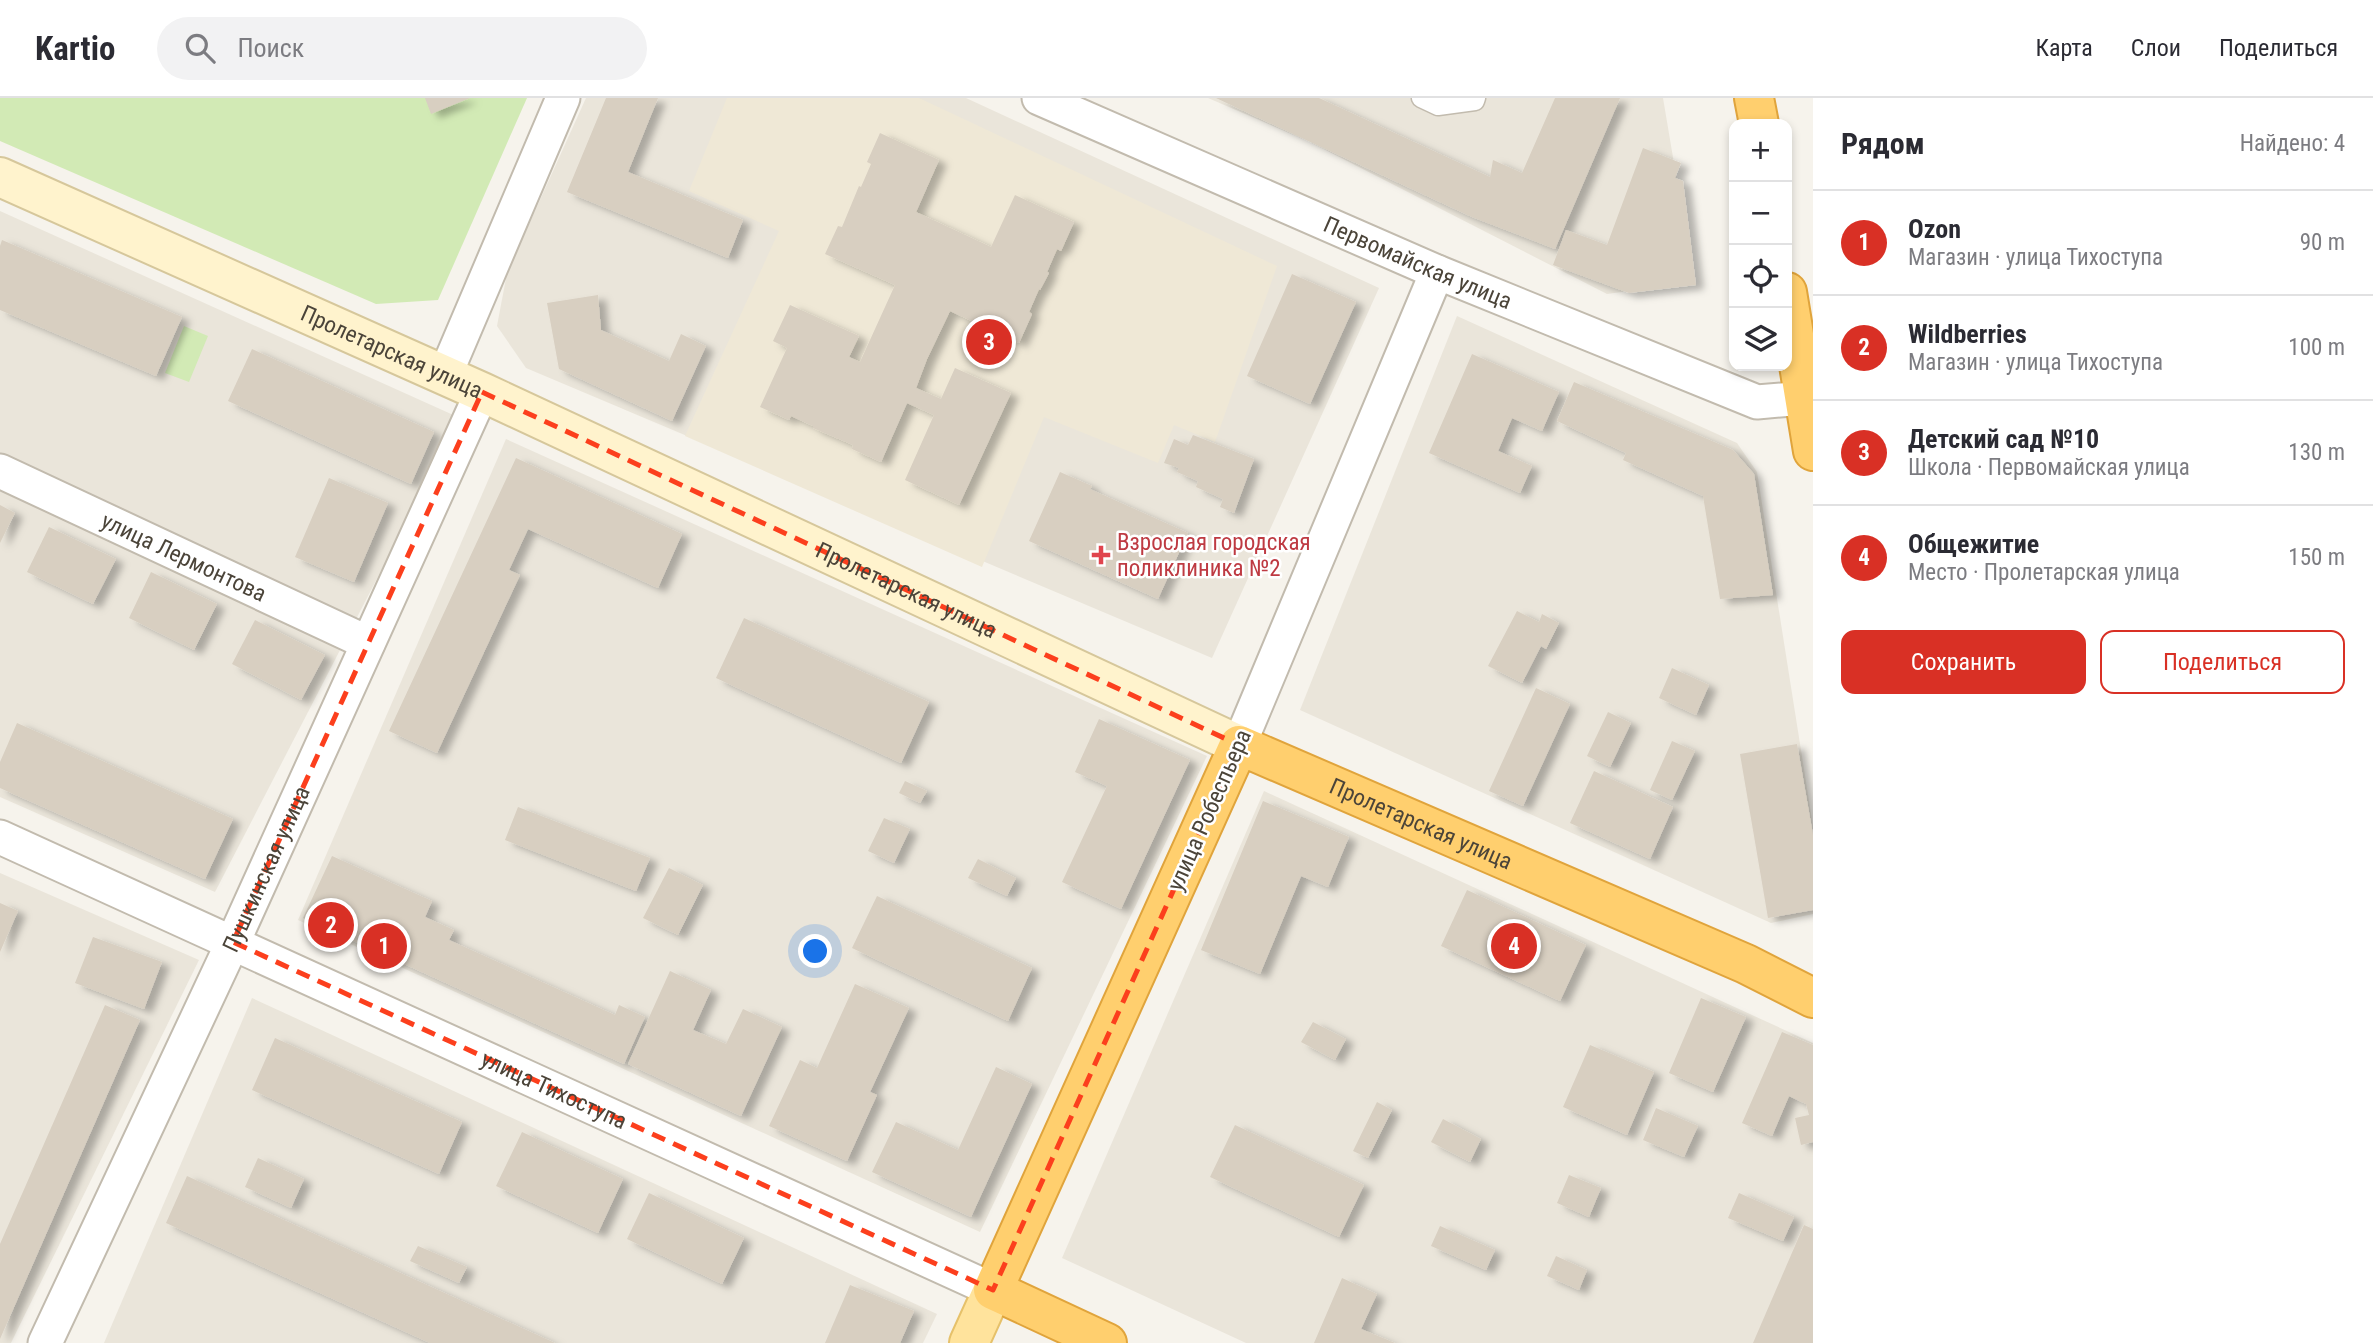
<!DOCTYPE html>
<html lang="ru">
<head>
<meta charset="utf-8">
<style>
  :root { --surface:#fff; --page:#f2f2f3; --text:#2b2b33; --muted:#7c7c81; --line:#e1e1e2; --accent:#d93025 }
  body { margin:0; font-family:"Roboto Condensed",sans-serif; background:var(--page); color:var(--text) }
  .controls { position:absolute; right:21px; top:21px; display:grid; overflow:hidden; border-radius:14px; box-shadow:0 4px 10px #0003 }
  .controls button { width:63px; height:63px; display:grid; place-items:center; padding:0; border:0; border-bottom:2px solid var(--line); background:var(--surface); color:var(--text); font:35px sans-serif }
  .you { position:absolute; left:816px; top:854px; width:24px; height:24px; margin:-18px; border:5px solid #fff; border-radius:50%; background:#1a73e8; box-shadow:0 0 0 10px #1a73e833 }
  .badge { display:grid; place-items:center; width:46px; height:46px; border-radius:50%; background:var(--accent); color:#fff; font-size:23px; font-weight:700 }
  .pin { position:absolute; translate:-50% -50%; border:4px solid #fff; box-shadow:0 2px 7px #0006 }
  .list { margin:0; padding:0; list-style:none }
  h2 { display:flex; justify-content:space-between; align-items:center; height:91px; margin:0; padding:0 28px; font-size:30px }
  h2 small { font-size:23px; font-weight:400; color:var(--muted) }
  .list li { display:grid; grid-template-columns:46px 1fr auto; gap:21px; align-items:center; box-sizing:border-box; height:105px; padding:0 28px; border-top:2px solid var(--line) }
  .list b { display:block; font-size:26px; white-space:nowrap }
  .list p { margin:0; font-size:23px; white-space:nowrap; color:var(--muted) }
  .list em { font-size:23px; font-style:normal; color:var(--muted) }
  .actions { display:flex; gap:14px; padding:21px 28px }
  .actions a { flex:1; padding:16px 0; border:2px solid var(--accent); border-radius:14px; text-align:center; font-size:24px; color:var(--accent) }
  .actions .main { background:var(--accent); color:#fff }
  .icon { flex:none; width:38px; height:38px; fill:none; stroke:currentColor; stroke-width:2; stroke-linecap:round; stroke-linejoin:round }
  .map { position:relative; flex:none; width:1813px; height:1245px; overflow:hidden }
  header { display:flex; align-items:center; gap:42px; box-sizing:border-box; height:98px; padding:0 35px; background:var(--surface); border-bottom:2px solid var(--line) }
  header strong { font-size:33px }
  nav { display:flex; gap:38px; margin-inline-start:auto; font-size:24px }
  .search { width:490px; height:63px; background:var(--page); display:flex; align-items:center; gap:18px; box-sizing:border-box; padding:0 24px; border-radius:38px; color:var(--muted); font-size:26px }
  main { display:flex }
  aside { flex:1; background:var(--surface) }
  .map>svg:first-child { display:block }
</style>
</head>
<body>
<header>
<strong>Kartio</strong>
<div class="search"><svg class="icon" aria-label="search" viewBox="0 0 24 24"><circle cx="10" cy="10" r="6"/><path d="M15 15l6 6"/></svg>Поиск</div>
<nav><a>Карта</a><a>Слои</a><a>Поделиться</a></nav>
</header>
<main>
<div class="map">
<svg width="1813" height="1245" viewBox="0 0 1813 1245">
  <defs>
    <filter id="shadow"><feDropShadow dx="8" dy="4.5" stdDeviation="3.5" flood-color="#0004"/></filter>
  </defs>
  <rect width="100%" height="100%" fill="#f6f3ec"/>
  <g fill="#eae5da">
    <path d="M586 0H966L1379 190 1212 560 526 270 497 228 507 175Z"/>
    <path d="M1208 0H1663L1694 184 1607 196 1310 44Z"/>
    <path d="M0 113 460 320 215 794 0 699Z"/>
    <path d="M1457 218 1737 345 1757 374 1813 728V816L1771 825 1300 612Z"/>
    <path d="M506 341 1207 658 980 1134 298 822Z"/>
    <path d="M1264 693 1813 945V1245H1246L1062 1160Z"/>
    <path d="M0 775 199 862 11 1245H0Z"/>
    <path d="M252 900 937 1216 923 1245H104Z"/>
  </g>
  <path fill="#efe8d6" d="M727 0H919L1277 168 1215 344 1174 327 1158 365 1044 319 982 469 685 338 779 133 689 93Z"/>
  <g fill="#d2eab5">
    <path d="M0 0H527L438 202 376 206 0 43Z"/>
    <path d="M184 228 208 238 189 284 165 275Z"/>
  </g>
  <g fill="#d8cfc1" filter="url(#shadow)">
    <path d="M425 0H470L431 16Z"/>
    <path d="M606 0H658L628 74 743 122 728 160 567 94Z"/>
    <path d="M1216 0H1319L1490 79 1493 62 1522 75 1555 0H1620L1555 151 1472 119Z"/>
    <path d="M880 35 939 62 916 114 991 149 1015 97 1074 124 1061 153 1057 151 1047 174 1049 175 1040 192 1039 191 1029 214 1032 216 1019 245 950 213 927 261 916 290 941 301 955 270 1011 295 959 407 905 382 934 317 907 305 881 364 852 351 853 347 813 330V328L791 318 789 322 760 309 787 250 773 243 790 207 859 238 849 259 860 264 895 187 825 156 838 128 842 129 859 88 861 89 871 66 867 64Z"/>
    <path d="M1643 50 1681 65 1675 80 1683 83 1696 187 1629 195 1553 167 1566 132 1607 147Z"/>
    <path d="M2 142 182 219 156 278 0 212V148Z"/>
    <path d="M1292 176 1356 204 1310 306 1247 278Z"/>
    <path d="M598 197 601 232 669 263 681 236 706 248 672 323 559 271 547 205Z"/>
    <path d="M252 251 434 334 411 386 228 303Z"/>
    <path d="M1472 256 1559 294 1542 333 1512 320 1498 353 1532 368 1520 395 1429 355Z"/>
    <path d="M1574 284 1733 352 1754 376 1773 497 1720 501 1703 398 1623 362 1626 355 1557 323Z"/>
    <path d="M1193 337 1254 361 1234 415 1220 409 1223 401 1196 389 1198 383 1177 374 1179 370 1164 365 1174 341 1188 347Z"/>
    <path d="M516 360 682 436 658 490 528 431 509 472 520 477 437 655 389 633Z"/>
    <path d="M1060 374 1092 388 1090 391 1188 435 1158 501 1029 443Z"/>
    <path d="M329 380 388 405 354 484 295 459Z"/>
    <path d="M0 407 15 415 0 445Z"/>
    <path d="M49 429 116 461 93 506 27 474Z"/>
    <path d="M151 474 217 506 194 552 129 520Z"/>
    <path d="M1517 513 1539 524 1542 516 1559 525 1546 551 1541 548 1522 585 1488 568Z"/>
    <path d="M744 520 929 604 901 665 716 580Z"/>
    <path d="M255 522 325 557 301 602 232 566Z"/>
    <path d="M1672 570 1709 587 1696 617 1659 600Z"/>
    <path d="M1536 590 1570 606 1523 708 1489 693Z"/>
    <path d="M1608 614 1631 625 1610 669 1587 658Z"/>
    <path d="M1099 621 1190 662 1121 811 1062 784 1107 688 1075 674Z"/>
    <path d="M17 625 233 721 205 781 0 690V664Z"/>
    <path d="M1672 643 1695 653 1672 702 1650 692Z"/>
    <path d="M1797 646 1813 737V812L1768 820 1740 656Z"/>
    <path d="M1594 673 1673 709 1650 761 1570 725Z"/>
    <path d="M905 683 927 693 920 705 899 695Z"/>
    <path d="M1263 703 1349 739 1328 789 1301 778 1260 876 1201 852Z"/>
    <path d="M518 709 650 760 636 793 505 742Z"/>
    <path d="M884 720 910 731 894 765 868 753Z"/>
    <path d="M332 758 432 803 425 819 454 832 449 842 615 917 619 907 645 919 624 966 303 820Z"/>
    <path d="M978 761 1016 780 1007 798 968 780Z"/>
    <path d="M669 770 703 787 678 837 643 820Z"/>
    <path d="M1467 792 1586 847 1560 903 1441 848Z"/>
    <path d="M877 798 1032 870 1008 923 852 850Z"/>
    <path d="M0 805 18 813 0 854Z"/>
    <path d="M93 839 162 864 144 911 75 885Z"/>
    <path d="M670 873 711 892 693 932 726 946 743 911 782 929 741 1018 628 966Z"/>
    <path d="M855 886 909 910 870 994 877 997 847 1063 769 1028 800 962 817 970Z"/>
    <path d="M1701 900 1746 919 1713 994 1669 975Z"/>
    <path d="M105 907 140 922 0 1241V1146Z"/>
    <path d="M1313 924 1346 941 1335 962 1301 944Z"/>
    <path d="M1782 934 1813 947V1044L1801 1047 1795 1020 1809 1017 1806 1006 1789 998 1772 1038 1742 1025Z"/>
    <path d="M275 940 462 1024 439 1076 252 992Z"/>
    <path d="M1590 947 1654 974 1627 1037 1563 1009Z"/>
    <path d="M996 969 1032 986 971 1119 872 1074 896 1024 958 1052Z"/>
    <path d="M1377 1004 1392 1012 1368 1060 1353 1053Z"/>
    <path d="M1656 1010 1698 1028 1684 1059 1643 1042Z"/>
    <path d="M1443 1021 1481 1041 1470 1064 1431 1044Z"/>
    <path d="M1235 1027 1364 1087 1339 1139 1210 1079Z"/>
    <path d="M522 1034 623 1081 598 1135 496 1088Z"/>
    <path d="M258 1060 304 1081 291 1110 245 1089Z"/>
    <path d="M1569 1077 1601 1090 1589 1119 1557 1105Z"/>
    <path d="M187 1078 555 1245H430L166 1125Z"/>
    <path d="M649 1095 744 1140 722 1186 627 1141Z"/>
    <path d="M1739 1095 1794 1119 1783 1143 1728 1120Z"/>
    <path d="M1804 1127 1813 1131V1245H1753Z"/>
    <path d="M1440 1128 1495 1152 1486 1172 1431 1148Z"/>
    <path d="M418 1148 467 1169 459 1185 410 1163Z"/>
    <path d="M1556 1158 1587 1172 1579 1192 1547 1178Z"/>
    <path d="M1342 1180 1377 1196 1361 1231 1395 1245H1314Z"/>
    <path d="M850 1187 914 1213 900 1245H825Z"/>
  </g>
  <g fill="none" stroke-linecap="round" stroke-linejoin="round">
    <g stroke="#c2bbae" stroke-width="21">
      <path id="lane" d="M1421 0 1438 8 1475 3 1476 0"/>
    </g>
    <g stroke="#c2bbae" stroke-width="37">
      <g id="street">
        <path id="s1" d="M1039 0 1437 174 1757 304 1804 300"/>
        <path d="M445 277 563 0"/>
        <path id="s2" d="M0 373 368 545"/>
        <path d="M1239 647 1437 174"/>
        <path id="s3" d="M0 739 993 1192"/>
        <path id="s4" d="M45 1245 233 844 482 294"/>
      </g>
    </g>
    <g stroke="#d6c79b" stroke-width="42">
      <g id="secondary">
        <path id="s5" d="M0 79 482 294 1239 647"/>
      </g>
    </g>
    <g stroke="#e6c16a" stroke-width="42">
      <path id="primary" d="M969 1245 993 1192"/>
    </g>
    <g stroke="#e0a43c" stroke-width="42">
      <g id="highway">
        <path d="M1754 0 1759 26"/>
        <path d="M1787 194 1813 353"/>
        <path id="s6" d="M1107 1245 993 1192 1239 647 1746 866 1813 900"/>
      </g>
    </g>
    <use href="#lane" stroke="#fff" stroke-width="18"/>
    <use href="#street" stroke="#fff" stroke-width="33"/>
    <use href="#secondary" stroke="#fff3cd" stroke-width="38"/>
    <use href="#primary" stroke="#ffe39c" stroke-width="38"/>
    <use href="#highway" stroke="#ffcf6e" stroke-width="38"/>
  </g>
  <path fill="none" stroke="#fc3f1d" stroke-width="5" stroke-dasharray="14 9" stroke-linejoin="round" d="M482 294 1239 647 993 1192 233 844Z"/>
  <path fill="#e0444e" stroke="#fff" stroke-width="2.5" d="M1097.5 446.5h7v7h7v7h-7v7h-7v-7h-7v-7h7z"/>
  <g text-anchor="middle" stroke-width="5" stroke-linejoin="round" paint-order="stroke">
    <g font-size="23" fill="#4b4439" stroke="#fff">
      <text dy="8" stroke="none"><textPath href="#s1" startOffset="413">Первомайская улица</textPath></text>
      <text dy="8" stroke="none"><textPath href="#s5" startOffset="429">Пролетарская улица</textPath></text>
      <text dy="8" stroke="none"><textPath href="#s2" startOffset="203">улица Лермонтова</textPath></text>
      <text dy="8" stroke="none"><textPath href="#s5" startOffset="996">Пролетарская улица</textPath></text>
      <text transform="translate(1209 712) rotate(-66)" y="8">улица Робеспьера</text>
      <text dy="8" stroke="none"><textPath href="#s6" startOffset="922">Пролетарская улица</textPath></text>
      <text dy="8" stroke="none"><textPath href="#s4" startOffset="523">Пушкинская улица</textPath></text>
      <text dy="8" stroke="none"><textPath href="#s3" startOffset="609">улица Тихоступа</textPath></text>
    </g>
    <g font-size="23" fill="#be3a42" stroke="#fff" text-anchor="start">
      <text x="1117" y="452">Взрослая городская<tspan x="1117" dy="26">поликлиника №2</tspan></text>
    </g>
  </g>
</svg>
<div class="controls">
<button>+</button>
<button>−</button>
<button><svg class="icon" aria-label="locate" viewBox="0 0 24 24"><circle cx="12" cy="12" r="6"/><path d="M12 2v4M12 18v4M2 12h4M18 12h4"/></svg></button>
<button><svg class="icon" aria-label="layers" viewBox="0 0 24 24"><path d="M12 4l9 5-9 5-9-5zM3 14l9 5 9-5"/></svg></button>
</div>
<div class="you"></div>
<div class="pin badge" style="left:384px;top:848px">1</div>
<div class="pin badge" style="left:331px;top:827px">2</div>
<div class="pin badge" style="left:989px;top:244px">3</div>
<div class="pin badge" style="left:1514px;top:848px">4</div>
</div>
<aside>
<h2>Рядом<small>Найдено: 4</small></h2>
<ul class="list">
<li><span class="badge">1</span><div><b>Ozon</b><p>Магазин · улица Тихоступа</p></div><em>90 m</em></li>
<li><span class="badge">2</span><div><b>Wildberries</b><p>Магазин · улица Тихоступа</p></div><em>100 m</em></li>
<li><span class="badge">3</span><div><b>Детский сад №10</b><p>Школа · Первомайская улица</p></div><em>130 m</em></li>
<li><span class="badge">4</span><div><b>Общежитие</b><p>Место · Пролетарская улица</p></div><em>150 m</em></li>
</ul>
<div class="actions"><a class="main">Сохранить</a><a>Поделиться</a></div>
</aside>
</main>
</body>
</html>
